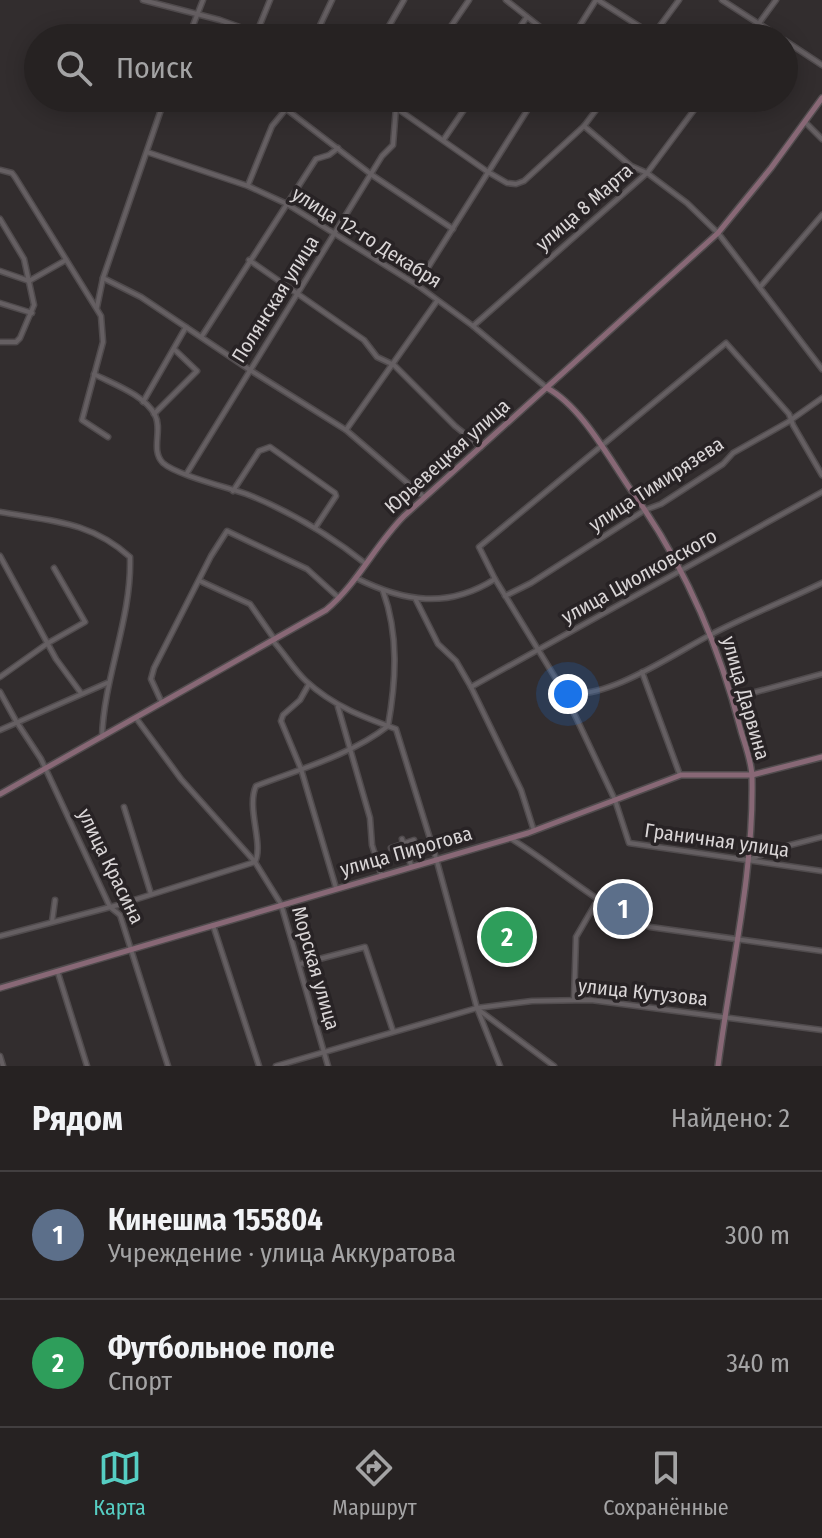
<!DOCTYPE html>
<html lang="ru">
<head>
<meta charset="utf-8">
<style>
  :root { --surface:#262222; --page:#2e2a2a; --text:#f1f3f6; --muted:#a4a4a5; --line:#423f40; --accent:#56cec3 }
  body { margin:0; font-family:"Fira Sans Condensed",sans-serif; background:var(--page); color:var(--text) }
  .you { position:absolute; left:568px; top:694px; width:28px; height:28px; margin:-20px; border:6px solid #fff; border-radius:50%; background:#1a73e8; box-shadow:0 0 0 12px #1a73e833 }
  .badge { display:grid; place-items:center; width:52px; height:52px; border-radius:50%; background:var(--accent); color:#fff; font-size:26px; font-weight:700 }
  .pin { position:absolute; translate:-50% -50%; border:4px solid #fff; box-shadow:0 2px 8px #0006 }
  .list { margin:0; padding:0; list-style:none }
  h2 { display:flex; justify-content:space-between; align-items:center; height:104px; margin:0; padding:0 32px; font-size:34px }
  h2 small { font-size:26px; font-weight:400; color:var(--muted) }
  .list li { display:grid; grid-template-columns:52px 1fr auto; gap:24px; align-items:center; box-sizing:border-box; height:128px; padding:0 32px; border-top:2px solid var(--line) }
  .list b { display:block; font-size:30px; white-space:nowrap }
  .list p { margin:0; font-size:26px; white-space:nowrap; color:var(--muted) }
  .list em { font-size:26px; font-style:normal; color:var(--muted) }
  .icon { flex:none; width:44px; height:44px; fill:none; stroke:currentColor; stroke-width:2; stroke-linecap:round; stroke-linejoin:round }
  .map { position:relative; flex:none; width:822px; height:1066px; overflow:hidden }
  .search { position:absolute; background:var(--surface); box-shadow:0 4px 20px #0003; left:24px; right:24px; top:24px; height:88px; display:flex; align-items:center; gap:20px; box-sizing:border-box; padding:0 28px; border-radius:44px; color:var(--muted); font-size:30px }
  .sheet { height:360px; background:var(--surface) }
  nav { display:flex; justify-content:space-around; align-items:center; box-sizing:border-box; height:112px; border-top:2px solid var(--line); background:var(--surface); font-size:22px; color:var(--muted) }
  nav a { display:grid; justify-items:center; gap:4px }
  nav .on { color:var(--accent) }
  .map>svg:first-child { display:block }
</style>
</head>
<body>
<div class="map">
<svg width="822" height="1066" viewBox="0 0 822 1066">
  <rect width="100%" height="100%" fill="#322d2e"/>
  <path fill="#5b3444" d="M513 913 524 954 501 961 490 919Z"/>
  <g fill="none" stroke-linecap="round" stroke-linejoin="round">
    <g stroke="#504b4d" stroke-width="7">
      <g id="street">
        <path d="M143 0 220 20 270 38"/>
        <path d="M506 0 554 38"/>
        <path d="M598 0 653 35"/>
        <path d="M722 0 781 38"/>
        <path d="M257 32 270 0"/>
        <path d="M188 38 203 0"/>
        <path d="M314 38 332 0"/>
        <path d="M382 38 404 0"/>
        <path d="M443 38 469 0"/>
        <path d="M512 38 527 17"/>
        <path d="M572 38 596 0"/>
        <path d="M651 38 679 0"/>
        <path d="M748 38 776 0"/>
        <path d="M784 40 822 65"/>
        <path d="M382 98 488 172 507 183 516 184 524 181 584 126 605 98"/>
        <path d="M286 109 372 175 453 229"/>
        <path d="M805 122 822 139"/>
        <path d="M584 126 631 166 647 173 687 203 718 233 822 369"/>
        <path d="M444 139 472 98"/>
        <path d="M147 152 248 186 287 204 417 285 473 326 547 388"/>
        <path d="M0 170 12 173 15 177 101 316 103 342 82 420 108 437"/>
        <path d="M248 185 272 126 286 109 290 98"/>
        <path d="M0 219 24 259 34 305 20 338 16 342H0"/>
        <path d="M249 260 364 340 377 357 394 365 455 426 481 447"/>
        <path d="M0 271 29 281 66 260"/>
        <path d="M103 278 141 297 250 370 346 430 424 497"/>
        <path d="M417 285 535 98"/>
        <path d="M761 286 822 215"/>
        <path d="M0 303 32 313"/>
        <path d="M97 307 103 278 165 98"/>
        <path d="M473 326 647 173 703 98"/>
        <path d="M202 336 316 159 329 155 338 148"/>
        <path d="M94 374C113 384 145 395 155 415 163 430 150 450 163 463 176 475 230 488 249 495 291 512 331 536 366 564"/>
        <path d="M143 402 186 327"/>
        <path d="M154 414 197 371 174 349"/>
        <path d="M346 430 437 301"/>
        <path d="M187 473 382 156 393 145 396 107 402 98"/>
        <path d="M822 475 793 425 789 414 726 343 479 547 495 579 564 692 615 800 629 843 822 871"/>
        <path d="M233 491 259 451 270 447 335 493 336 496 315 528"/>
        <path d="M0 512C51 521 90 521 130 557 132 618 104 676 102 737"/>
        <path d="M0 556 56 659 81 693"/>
        <path d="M356 578C404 602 448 609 495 579"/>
        <path d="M200 581 250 604 275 640"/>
        <path d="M505 596 531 583 645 510 661 504 723 464 733 453 788 422 822 398"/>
        <path d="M416 600 438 644 456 661 471 687 521 790 534 831"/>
        <path d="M273 641C285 654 294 670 306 681 333 706 363 717 396 729L436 858 477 1008 500 1066"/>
        <path d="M642 672 680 775"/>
        <path d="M0 677 48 643 85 622 54 568"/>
        <path d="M309 684 300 700 283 715 281 721 301 769 336 888"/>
        <path d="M471 687 822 492"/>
        <path d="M0 692 16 721 41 759 110 907 120 915 168 1066"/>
        <path d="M564 692C603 703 675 653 710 635 746 616 785 601 822 583"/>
        <path d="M732 694 752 693 822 674"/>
        <path d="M162 703 151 679 154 668 211 556 227 531 307 569 339 598"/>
        <path d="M338 707 370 818 372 845 381 874"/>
        <path d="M136 718 181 779 255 862 281 904 328 1066"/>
        <path d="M0 730 107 683"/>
        <path d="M124 807 151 894"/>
        <path d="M510 838C558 867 597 906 650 927L822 951"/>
        <path d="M402 839 411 865"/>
        <path d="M391 848 414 840"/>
        <path d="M749 860 775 849 822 837"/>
        <path d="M255 862C264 844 246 808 256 786 300 769 351 755 388 726 396 681 399 635 383 591"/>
        <path d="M52 922 55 900"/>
        <path d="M213 925 259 1066"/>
        <path d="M0 936 118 905 255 862"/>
        <path d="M300 964 365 947 393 1031"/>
        <path d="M58 973 87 1066"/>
        <path d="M574 999 576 937 597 901"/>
        <path d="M479 1010 554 1066"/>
        <path d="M0 1056 3 1066"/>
        <path d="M276 1066 477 1008 532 1001 591 1000 822 1030"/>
      </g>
    </g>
    <g stroke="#504b4d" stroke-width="8">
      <g id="secondary">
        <path d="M547 388C581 406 609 458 631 490 683 562 719 645 741 731 745 745 752 762 752 778 754 874 730 971 718 1066"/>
        <path d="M0 794 326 610C358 583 375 545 404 516L718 233 771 168 822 98"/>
        <path d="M0 988 528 833 681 775H752L822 757"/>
      </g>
    </g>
    <use href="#street" stroke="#655f62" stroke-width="4"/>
    <use href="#secondary" stroke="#886876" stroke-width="5"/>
  </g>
  <g text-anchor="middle" stroke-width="7" stroke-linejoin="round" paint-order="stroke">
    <g font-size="20" fill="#dad6d7" stroke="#282325">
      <text transform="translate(584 207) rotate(-41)" y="7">улица 8 Марта</text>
      <text transform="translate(367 237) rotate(32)" y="7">улица 12-го Декабря</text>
      <text transform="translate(275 299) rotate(-58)" y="7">Полянская улица</text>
      <text transform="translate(447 456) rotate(-42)" y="7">Юрьевецкая улица</text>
      <text transform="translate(656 484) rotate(-33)" y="7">улица Тимирязева</text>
      <text transform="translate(639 576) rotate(-29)" y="7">улица Циолковского</text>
      <text transform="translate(746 698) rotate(74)" y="7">улица Дарвина</text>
      <text transform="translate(717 840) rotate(8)" y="7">Граничная улица</text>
      <text transform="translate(406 851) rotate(-16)" y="7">улица Пирогова</text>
      <text transform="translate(111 866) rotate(64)" y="7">улица Красина</text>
      <text transform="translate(316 968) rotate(74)" y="7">Морская улица</text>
      <text transform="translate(643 992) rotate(6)" y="7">улица Кутузова</text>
    </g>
  </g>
</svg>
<div class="you"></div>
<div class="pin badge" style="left:623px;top:909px;background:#5c6f8a">1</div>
<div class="pin badge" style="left:507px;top:937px;background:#2e9e5b">2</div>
<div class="search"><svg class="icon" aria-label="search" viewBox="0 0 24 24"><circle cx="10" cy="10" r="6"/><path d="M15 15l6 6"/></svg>Поиск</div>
</div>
<section class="sheet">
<h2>Рядом<small>Найдено: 2</small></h2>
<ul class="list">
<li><span class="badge" style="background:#5c6f8a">1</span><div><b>Кинешма 155804</b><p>Учреждение · улица Аккуратова</p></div><em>300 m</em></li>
<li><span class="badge" style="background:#2e9e5b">2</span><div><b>Футбольное поле</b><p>Спорт</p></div><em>340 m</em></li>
</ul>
</section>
<nav>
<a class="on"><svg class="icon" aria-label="map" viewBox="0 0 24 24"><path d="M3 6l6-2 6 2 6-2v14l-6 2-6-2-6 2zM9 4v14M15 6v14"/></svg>Карта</a>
<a><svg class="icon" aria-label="directions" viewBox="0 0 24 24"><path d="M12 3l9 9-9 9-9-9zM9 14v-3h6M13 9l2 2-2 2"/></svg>Маршрут</a>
<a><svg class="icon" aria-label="saved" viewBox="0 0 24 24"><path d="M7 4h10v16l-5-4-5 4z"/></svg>Сохранённые</a>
</nav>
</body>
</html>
